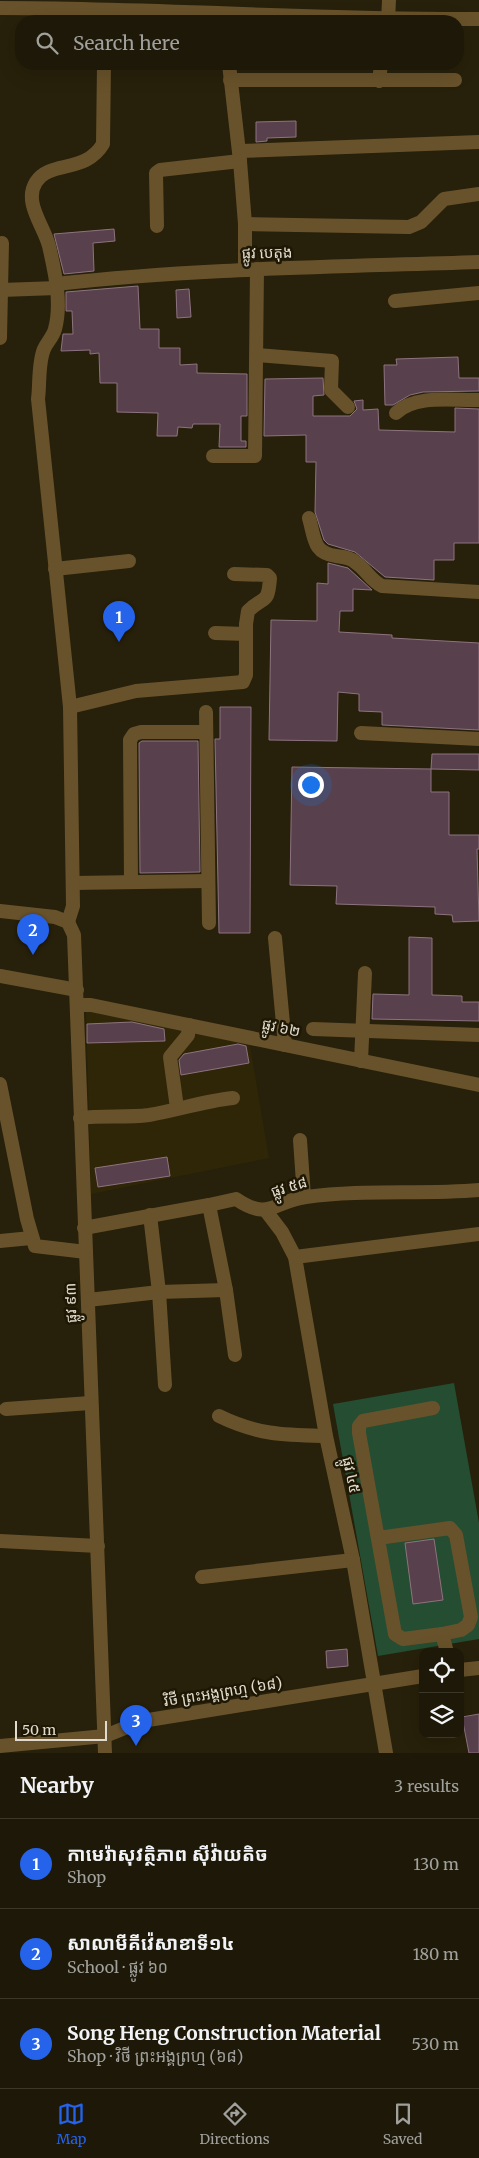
<!DOCTYPE html>
<html lang="en">
<head>
<meta charset="utf-8">
<style>
  :root { --surface:#1d1808; --page:#2a2516; --text:#f1f3f6; --muted:#a0a09c; --line:#3b3729; --accent:#2563eb }
  body { margin:0; font-family:Merriweather,"Noto Sans Khmer",serif; background:var(--page); color:var(--text) }
  .controls { position:absolute; right:15px; bottom:15px; display:grid; overflow:hidden; border-radius:10px; box-shadow:0 5px 20px #0002 }
  .controls button { width:45px; height:45px; display:grid; place-items:center; padding:0; border:0; border-bottom:1px solid var(--line); background:var(--surface); color:var(--text); font:25px sans-serif }
  .scale { position:absolute; left:15px; bottom:12px; width:92px; box-sizing:border-box; padding-left:5px; border:2px solid #e0dbce; border-top:0; font-size:14px; line-height:18px; white-space:nowrap; color:#e0dbce; -webkit-text-stroke:4px #1e1703; paint-order:stroke }
  .you { position:absolute; left:310px; top:784px; width:18px; height:18px; margin:-12px; border:4px solid #fff; border-radius:50%; background:#1a73e8; box-shadow:0 0 0 8px #1a73e833 }
  .badge { display:grid; place-items:center; width:32px; height:32px; border-radius:50%; background:var(--accent); color:#fff; font-size:16px; font-weight:700 }
  .pin { position:absolute; translate:-50% -41px; filter:drop-shadow(0 1px 2px #0008) }
  .pin::after { content:''; position:absolute; top:26px; width:18px; height:15px; background:inherit; clip-path:polygon(0 0,100% 0,50% 100%) }
  .list { margin:0; padding:0; list-style:none }
  h2 { display:flex; justify-content:space-between; align-items:center; height:65px; margin:0; padding:0 20px; font-size:21px }
  h2 small { font-size:16px; font-weight:400; color:var(--muted) }
  .list li { display:grid; grid-template-columns:32px 1fr auto; gap:15px; align-items:center; box-sizing:border-box; height:90px; padding:0 20px; border-top:1px solid var(--line) }
  .list b { display:block; font-size:19px; white-space:nowrap }
  .list p { margin:0; font-size:16px; white-space:nowrap; color:var(--muted) }
  .list em { font-size:16px; font-style:normal; color:var(--muted) }
  .icon { flex:none; width:28px; height:28px; fill:none; stroke:currentColor; stroke-width:2; stroke-linecap:round; stroke-linejoin:round }
  .map { position:relative; flex:none; width:479px; height:1753px; overflow:hidden }
  .search { position:absolute; background:var(--surface); box-shadow:0 5px 20px #0002; left:15px; right:15px; top:15px; height:55px; display:flex; align-items:center; gap:12px; box-sizing:border-box; padding:0 18px; border-radius:20px; color:var(--muted); font-size:19px }
  .sheet { height:335px; background:var(--surface) }
  nav { display:flex; justify-content:space-around; align-items:center; box-sizing:border-box; height:70px; border-top:1px solid var(--line); background:var(--surface); font-size:14px; color:var(--muted) }
  nav a { display:grid; justify-items:center; gap:2px }
  nav .on { color:var(--accent) }
  .map>svg:first-child { display:block }
</style>
</head>
<body>
<div class="map">
<svg width="479" height="1753" viewBox="0 0 479 1753">
  <rect width="100%" height="100%" fill="#27200a"/>
  <path fill="#2f2607" d="M97 1008 242 1037 250 1046 269 1158 91 1194 86 1012Z"/>
  <path fill="#244d31" d="M454 1383 479 1523V1639L378 1656 333 1404Z"/>
  <g fill="#58414c" stroke="#8d737f">
    <path d="M296 121V137L267 138V141L256 142V122Z"/>
    <path d="M114 229 115 241 93 243 94 271 64 274 54 234Z"/>
    <path d="M138 286 140 329H159V348H180V365L197 364V373L247 374V416H241V441H246V447H219L220 424H193L192 428 178 427 177 436H157L158 413 117 412V383H100L99 353 90 354V350L61 351 63 334H73L72 311H66V292Z"/>
    <path d="M189 289 191 317 177 318 176 290Z"/>
    <path d="M458 357 459 378H479V391L423 392 410 395 393 405H385L384 365H397L396 359Z"/>
    <path d="M323 378 324 395 313 396V416H350L357 409 354 401 363 400V410L378 409 379 430 455 432V408L479 409V543H454V560H434V580L385 577 355 552 328 544 324 540 315 512 316 462H306V435L264 436 265 379Z"/>
    <path d="M328 563 348 568 372 590 353 589V611H340L339 632 392 635V638L479 643V730L382 725V712L359 711V694L338 692 337 741 269 740 271 620 317 621V583L328 584Z"/>
    <path d="M220 707H251L250 933H219L215 739H220Z"/>
    <path d="M142 741H198L200 872 140 873 139 743Z"/>
    <path d="M432 754H479V770L431 769Z"/>
    <path d="M292 767 431 769V792H449V835H479V849H477L479 921 453 922 452 915 435 914V907L336 904 337 886 290 885Z"/>
    <path d="M409 937 432 938V995L462 996V1002H479V1021L372 1019 373 994 409 995Z"/>
    <path d="M132 1022 164 1029 165 1041 87 1043V1024Z"/>
    <path d="M238 1044 246 1046 249 1063 181 1075 179 1060 184 1054Z"/>
    <path d="M167 1157 170 1176 98 1187 95 1168Z"/>
    <path d="M434 1539 443 1600 413 1604 405 1543Z"/>
    <path d="M347 1649 348 1666 327 1668 326 1651Z"/>
    <path d="M479 1714V1753H469L462 1717Z"/>
  </g>
  <g fill="none" stroke-linecap="round" stroke-linejoin="round">
    <g stroke="#68522b" stroke-width="14">
      <path d="M0 8C160 8 319 20 479 19"/>
      <path d="M388 21 389 0"/>
      <path d="M229 64 240 161 245 224V269"/>
      <path d="M230 80H455"/>
      <path d="M379 81 381 64"/>
      <path d="M240 151 479 142"/>
      <path d="M245 224 409 227 421 222 444 199 479 194"/>
      <path d="M157 226 156 173 160 170 240 161"/>
      <path d="M56 284C197 268 338 267 479 262"/>
      <path d="M1 290 57 288"/>
      <path d="M395 301 479 293"/>
      <path d="M0 338 2 243"/>
      <path d="M257 355 332 361 331 390 348 407"/>
      <path d="M396 413C416 394 453 401 479 400"/>
      <path d="M213 456H255L257 269"/>
      <path d="M309 518C315 539 313 553 336 556 343 557 350 557 355 562 366 569 370 580 382 586L479 592"/>
      <path d="M55 569 129 561"/>
      <path d="M215 633 246 634"/>
      <path d="M70 707 136 691 243 682 246 675V624L248 611C265 595 268 605 270 578L267 575 234 574"/>
      <path d="M206 712 209 923"/>
      <path d="M361 733 479 739"/>
      <path d="M131 882 130 740 134 734 141 732H206"/>
      <path d="M73 883 208 881"/>
      <path d="M0 911 55 917 68 922 74 935 105 1753"/>
      <path d="M68 922 73 906 70 707 38 399C40 384 38 363 44 349 47 342 53 337 55 329 62 303 55 272 49 246 44 226 23 202 36 182 50 160 85 174 103 144L104 64"/>
      <path d="M275 938 285 1045"/>
      <path d="M0 976 77 990"/>
      <path d="M77 1005H91L479 1085"/>
      <path d="M313 1029 479 1035"/>
      <path d="M361 1061 365 973"/>
      <path d="M0 1084 27 1219 35 1246 86 1252"/>
      <path d="M177 1108 170 1057 188 1035 189 1025"/>
      <path d="M80 1118C103 1115 126 1118 149 1115 178 1110 204 1101 233 1098"/>
      <path d="M300 1140 304 1197"/>
      <path d="M209 1205 226 1290 235 1355"/>
      <path d="M266 1211 282 1232 295 1257 326 1436 353 1560 386 1753"/>
      <path d="M150 1215 159 1292 165 1385"/>
      <path d="M84 1228 209 1205 236 1199C270 1222 273 1201 306 1197 364 1189 422 1195 479 1190"/>
      <path d="M0 1241 31 1238"/>
      <path d="M295 1257 479 1234"/>
      <path d="M88 1300 159 1292 226 1290"/>
      <path d="M6 1409 90 1403"/>
      <path d="M219 1416C258 1435 284 1435 326 1436"/>
      <path d="M378 1538 450 1528 456 1535 471 1617 468 1625 461 1630 442 1634 403 1639 395 1634 359 1433V1426L363 1421 433 1408"/>
      <path d="M0 1541 98 1546"/>
      <path d="M202 1577 353 1560"/>
      <path d="M442 1634 447 1652"/>
      <path d="M460 1670 479 1668"/>
      <path d="M0 1746 105 1736 142 1721 423 1676"/>
    </g>
  </g>
  <g text-anchor="middle" stroke-width="5" stroke-linejoin="round" paint-order="stroke">
    <g font-size="15" fill="#e0dbce" stroke="#1e1703">
      <text transform="translate(267 253) rotate(-1)" y="5">ផ្លូវ បេតុង</text>
      <text transform="translate(281 1028) rotate(12)" y="5">ផ្លូវ ៦២</text>
      <text transform="translate(289 1187) rotate(-17)" y="5">ផ្លូវ ៥៨</text>
      <text transform="translate(71 1303) rotate(-92)" y="5">ផ្លូវ ៩៣</text>
      <text transform="translate(351 1475) rotate(78)" y="5">ផ្លូវ ៤៥</text>
      <text transform="translate(223 1692) rotate(-9)" y="5">វិថី ព្រះអង្គព្រហ្ម (៦៨)</text>
    </g>
  </g>
</svg>
<div class="controls">
<button><svg class="icon" aria-label="locate" viewBox="0 0 24 24"><circle cx="12" cy="12" r="6"/><path d="M12 2v4M12 18v4M2 12h4M18 12h4"/></svg></button>
<button><svg class="icon" aria-label="layers" viewBox="0 0 24 24"><path d="M12 4l9 5-9 5-9-5zM3 14l9 5 9-5"/></svg></button>
</div>
<div class="scale">50 m</div>
<div class="you"></div>
<div class="pin badge" style="left:119px;top:642px">1</div>
<div class="pin badge" style="left:33px;top:955px">2</div>
<div class="pin badge" style="left:136px;top:1746px">3</div>
<div class="search"><svg class="icon" aria-label="search" viewBox="0 0 24 24"><circle cx="10" cy="10" r="6"/><path d="M15 15l6 6"/></svg>Search here</div>
</div>
<section class="sheet">
<h2>Nearby<small>3 results</small></h2>
<ul class="list">
<li><span class="badge">1</span><div><b>កាមេរ៉ាសុវត្ថិភាព ស៊ីវ៉ាយតិច</b><p>Shop</p></div><em>130 m</em></li>
<li><span class="badge">2</span><div><b>សាលាមីគីវ៉េសាខាទី១៤</b><p>School · ផ្លូវ ៦០</p></div><em>180 m</em></li>
<li><span class="badge">3</span><div><b>Song Heng Construction Material</b><p>Shop · វិថី ព្រះអង្គព្រហ្ម (៦៨)</p></div><em>530 m</em></li>
</ul>
</section>
<nav>
<a class="on"><svg class="icon" aria-label="map" viewBox="0 0 24 24"><path d="M3 6l6-2 6 2 6-2v14l-6 2-6-2-6 2zM9 4v14M15 6v14"/></svg>Map</a>
<a><svg class="icon" aria-label="directions" viewBox="0 0 24 24"><path d="M12 3l9 9-9 9-9-9zM9 14v-3h6M13 9l2 2-2 2"/></svg>Directions</a>
<a><svg class="icon" aria-label="saved" viewBox="0 0 24 24"><path d="M7 4h10v16l-5-4-5 4z"/></svg>Saved</a>
</nav>
</body>
</html>
